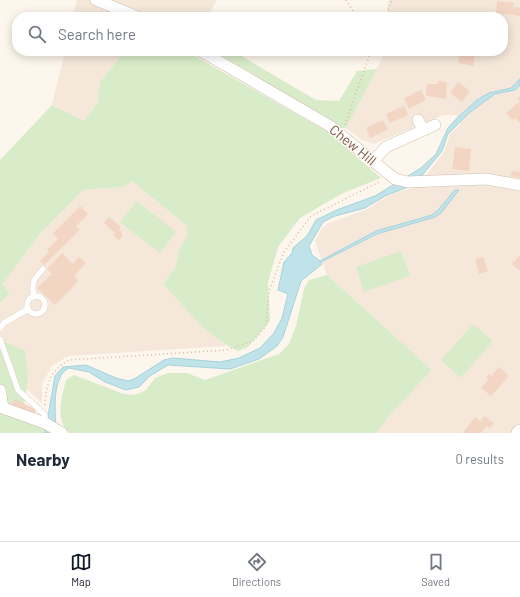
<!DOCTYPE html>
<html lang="en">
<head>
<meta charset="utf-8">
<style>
  :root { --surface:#fff; --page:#f2f2f3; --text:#1f2937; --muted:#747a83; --line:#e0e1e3; --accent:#111827 }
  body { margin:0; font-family:Barlow,sans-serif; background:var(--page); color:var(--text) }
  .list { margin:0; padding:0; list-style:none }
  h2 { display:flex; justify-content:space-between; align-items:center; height:52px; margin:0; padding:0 16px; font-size:17px }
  h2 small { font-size:13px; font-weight:400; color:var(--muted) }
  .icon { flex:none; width:22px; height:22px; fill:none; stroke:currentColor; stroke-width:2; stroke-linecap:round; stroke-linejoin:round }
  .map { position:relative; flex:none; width:520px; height:433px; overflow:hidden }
  .search { position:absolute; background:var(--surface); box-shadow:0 2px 10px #0003; left:12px; right:12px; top:12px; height:44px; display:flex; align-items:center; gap:10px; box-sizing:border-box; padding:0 14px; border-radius:16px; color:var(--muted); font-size:15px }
  .sheet { height:108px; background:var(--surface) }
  nav { display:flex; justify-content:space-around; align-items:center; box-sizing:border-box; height:56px; border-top:1px solid var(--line); background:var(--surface); font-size:11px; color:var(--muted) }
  nav a { display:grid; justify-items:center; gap:2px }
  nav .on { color:var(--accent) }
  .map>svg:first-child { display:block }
</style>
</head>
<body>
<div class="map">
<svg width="520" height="433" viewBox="0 0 520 433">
  <rect width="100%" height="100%" fill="#fdf6ec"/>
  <g fill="#f5e8da">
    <path d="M77 0H217L207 17H73Z"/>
    <path d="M389 0H520V433H376L390 415 432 370 327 275 315 241 322 228 329 223 368 209 381 200 397 192 410 189 424 178 444 152 450 134 461 124 456 115H443L374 144 362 140 346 128 386 51H503V17H389L387 6Z"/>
    <path d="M65 51H125L100 82 98 102 84 121 52 105Z"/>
    <path d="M132 181 186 225 189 235 180 248 175 268 163 284 197 320 226 346 68 356 52 366 42 384V403L27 389 28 380 0 340V305L10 293 1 285 38 236 83 190 124 187Z"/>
  </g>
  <g fill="#d8ecc9">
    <path d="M125 51H186L328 132 381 178 343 193 300 218 278 247 268 283 270 321 248 347 238 351C208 338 185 307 163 284L175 268 180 248 188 235 186 225 132 181 124 187 83 190 38 236 2 285 10 293 0 304V160L52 105 84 121 98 102 100 82Z"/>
    <path d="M217 51H233L316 100 339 101 357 71 377 69 346 128H339L216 55Z"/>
    <path d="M137 201 176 232 160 253 120 222Z"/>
    <path d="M401 251 410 276 364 292 356 267Z"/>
    <path d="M327 275 432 370 390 415 376 433H70C54 421 62 396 66 380L74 375 124 394 135 395 146 390 155 378 168 373H187L205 380 279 354 289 344 296 326 304 289 309 280Z"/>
    <path d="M473 324 493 341 461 378 441 360Z"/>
    <path d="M0 340 25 351 28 380 23 413 52 433H0Z"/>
  </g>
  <path fill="#bfe3e8" stroke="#a5d3da" d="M520 79V85L515 90 495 94 469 113 448 134 442 151 420 178 410 186 385 196 365 208 335 216 323 222 309 246 312 255 320 261 376 231 432 215 438 210 455 190H459L441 213 435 217 377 234 321 262 322 264 301 281 283 337 277 346 259 359 230 369 168 365 150 376 139 387 126 390 105 382 89 372 69 368C50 377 56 417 56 433H45L55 376 63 367 86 365 116 378 128 381 134 379 164 360 173 358 220 362 239 358 260 348 274 333 282 318 288 294 278 290 284 262 292 253 293 248 307 236 316 220 339 209 375 196 421 168 436 154 448 128 458 117 477 100 489 93 511 88Z"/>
  <g fill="#f3d5c3">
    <path d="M497 1 514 3 513 7 520 8V16L496 13Z"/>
    <path d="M462 51H476L473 66 458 63 460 53 462 54Z"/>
    <path d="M438 81 447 82 446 99 426 96 427 84H438Z"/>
    <path d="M458 82 470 91 462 102 450 93Z"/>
    <path d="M421 90 426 100 409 109 404 98Z"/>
    <path d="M520 96V123L515 118 512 120 506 113 520 101 517 98Z"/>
    <path d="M404 106 408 115 390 123 386 114Z"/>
    <path d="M383 120 388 130 370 138 366 128Z"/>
    <path d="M455 147 471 149 469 171 452 169Z"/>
    <path d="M512 171 520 172V178L511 176Z"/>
    <path d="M80 206 88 214 76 226 80 230 44 265 40 261 49 252 47 250 58 239 53 233Z"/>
    <path d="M109 217 121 227 119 230 122 232V237L119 240 113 235 115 233 104 223Z"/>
    <path d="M62 253 73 264 79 257 86 263 74 276 78 280 74 286 55 305 37 288 52 274 47 269Z"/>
    <path d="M520 255V271L512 264Z"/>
    <path d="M483 257 488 271 479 274 475 259Z"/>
    <path d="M499 367 509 376 491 396 481 388 489 379 486 377 489 374 491 376Z"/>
    <path d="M14 399 35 409 36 411 34 414 11 405Z"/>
    <path d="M484 416 494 423 490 428 486 426 481 433H463L475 417 481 422Z"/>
  </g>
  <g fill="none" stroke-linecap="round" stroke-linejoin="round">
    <g stroke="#d1beb0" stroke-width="6">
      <g id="service">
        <circle cx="36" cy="305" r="9"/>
        <path d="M34 297C31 282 34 279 43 269"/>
        <path d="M0 328 4 323 28 309"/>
        <path d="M0 339 18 390 45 415V423"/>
      </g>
    </g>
    <g stroke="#d1beb0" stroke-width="12">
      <g id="minor">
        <path d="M96 0 138 17"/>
        <path d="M201 51 330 126 395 179 408 182 486 179 520 185"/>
        <path d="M418 120 423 130"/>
        <path d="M373 161 386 147 435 125"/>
        <path d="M0 390 3 408"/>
        <path d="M3 408 45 423 62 433"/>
      </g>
    </g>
    <g stroke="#d6c0b0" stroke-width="16">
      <path id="secondary" d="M519 433 520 432"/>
    </g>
    <g stroke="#d9b8a5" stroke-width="1.5" stroke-dasharray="1 3" stroke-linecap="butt">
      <path d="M346 0 357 17"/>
      <path d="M385 17 392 0"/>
      <path d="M345 125 371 51"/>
      <path d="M45 405C46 384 50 371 69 360L226 350 253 341 266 326 269 291 284 252 311 216 381 181"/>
    </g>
    <use href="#service" stroke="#fff" stroke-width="5.5"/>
    <use href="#minor" stroke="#fff" stroke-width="11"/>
    <use href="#secondary" stroke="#fff" stroke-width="15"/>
  </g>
  <g text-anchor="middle" stroke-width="3" stroke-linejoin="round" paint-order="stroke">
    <g font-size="14" fill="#7a5c4d" stroke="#fffaf3">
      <text transform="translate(353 145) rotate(39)" y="5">Chew Hill</text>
    </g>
  </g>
</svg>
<div class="search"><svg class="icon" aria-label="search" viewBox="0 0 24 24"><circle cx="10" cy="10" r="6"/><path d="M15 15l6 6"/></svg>Search here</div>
</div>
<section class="sheet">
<h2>Nearby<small>0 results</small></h2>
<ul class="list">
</ul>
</section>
<nav>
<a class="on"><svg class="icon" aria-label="map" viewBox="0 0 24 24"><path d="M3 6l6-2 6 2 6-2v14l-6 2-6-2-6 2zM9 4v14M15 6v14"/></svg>Map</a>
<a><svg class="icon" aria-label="directions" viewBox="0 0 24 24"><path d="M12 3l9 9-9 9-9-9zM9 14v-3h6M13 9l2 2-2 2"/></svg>Directions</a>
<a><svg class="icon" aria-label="saved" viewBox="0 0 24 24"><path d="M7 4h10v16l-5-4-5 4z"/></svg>Saved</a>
</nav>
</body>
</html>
